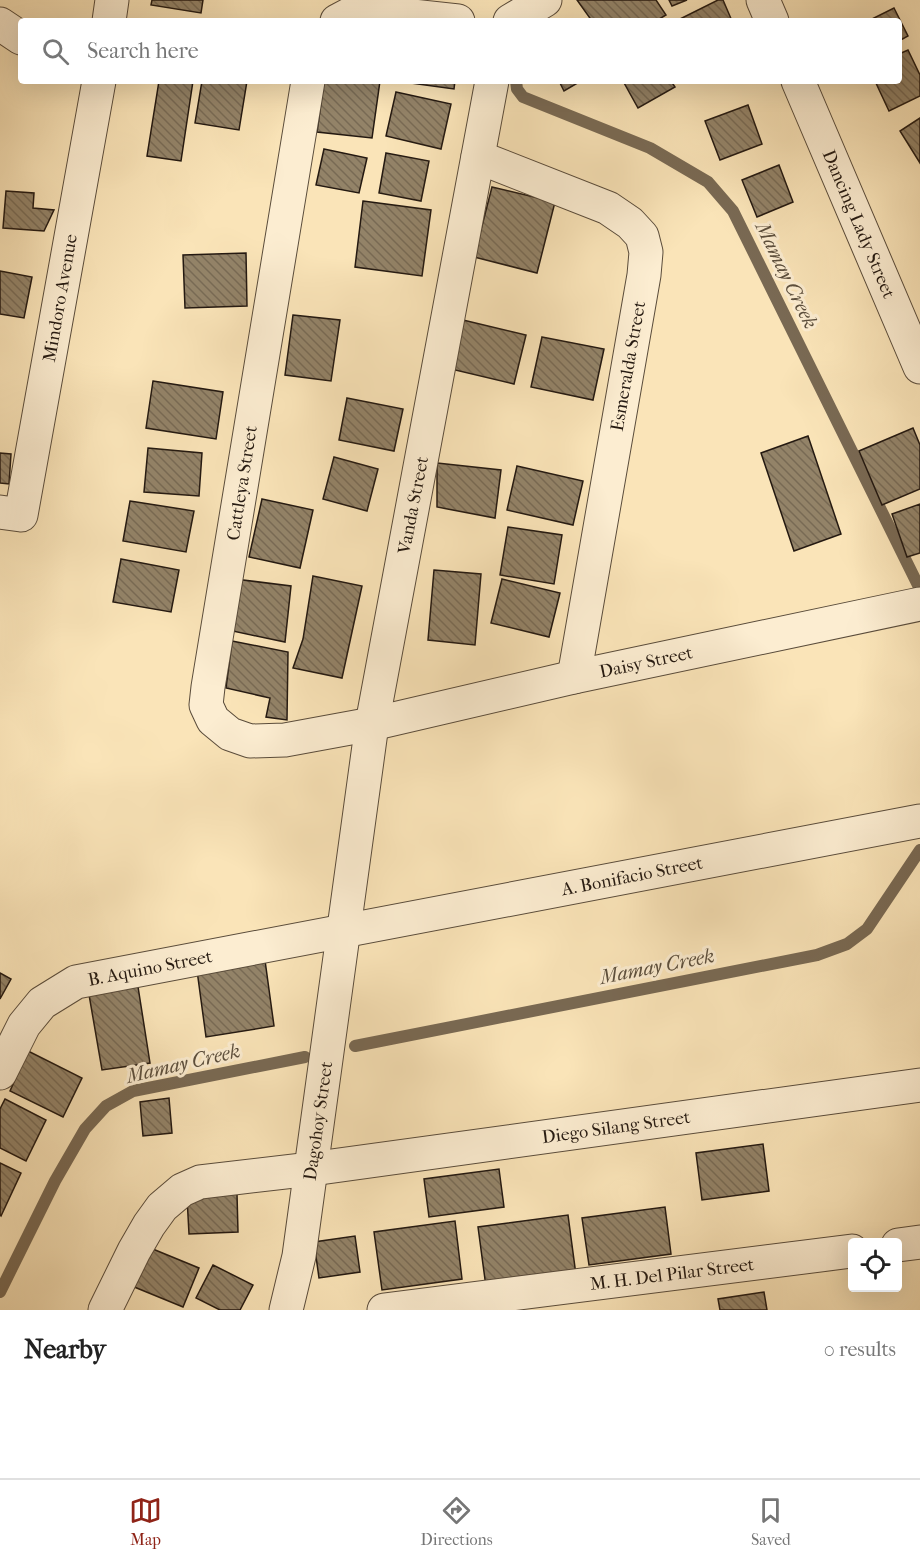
<!DOCTYPE html>
<html lang="en">
<head>
<meta charset="utf-8">
<style>
  :root { --surface:#fff; --page:#f6f6f6; --text:#222; --muted:#767676; --line:#e0e0e0; --accent:#8f2418 }
  body { margin:0; font-family:"IM FELL French Canon",serif; background:var(--page); color:var(--text) }
  .controls { position:absolute; right:18px; bottom:18px; display:grid; overflow:hidden; border-radius:6px; box-shadow:0 6px 24px #0002 }
  .controls button { width:54px; height:54px; display:grid; place-items:center; padding:0; border:0; border-bottom:2px solid var(--line); background:var(--surface); color:var(--text); font:30px sans-serif }
  .list { margin:0; padding:0; list-style:none }
  h2 { display:flex; justify-content:space-between; align-items:center; height:78px; margin:0; padding:0 24px; font-size:26px }
  h2 small { font-size:20px; font-weight:400; color:var(--muted) }
  .icon { flex:none; width:33px; height:33px; fill:none; stroke:currentColor; stroke-width:2; stroke-linecap:round; stroke-linejoin:round }
  .map { position:relative; flex:none; width:920px; height:1310px; overflow:hidden }
  .search { position:absolute; background:var(--surface); box-shadow:0 6px 24px #0002; left:18px; right:18px; top:18px; height:66px; display:flex; align-items:center; gap:15px; box-sizing:border-box; padding:0 21px; border-radius:6px; color:var(--muted); font-size:22px }
  .sheet { height:168px; background:var(--surface) }
  nav { display:flex; justify-content:space-around; align-items:center; box-sizing:border-box; height:84px; border-top:2px solid var(--line); background:var(--surface); font-size:16px; color:var(--muted) }
  nav a { display:grid; justify-items:center; gap:3px }
  nav .on { color:var(--accent) }
  .map>svg:first-child { display:block }
</style>
</head>
<body>
<div class="map">
<svg width="920" height="1310" viewBox="0 0 920 1310">
  <defs>
    <pattern id="building-back-hatch" width="6" height="6" patternUnits="userSpaceOnUse" patternTransform="scale(1.5)"><rect width="6" height="6" fill="#938368"/><path d="M-1 5l2 2M0 0l6 6M5-1l2 2" fill="none" stroke="#786a54"/></pattern>
  </defs>
  <rect width="100%" height="100%" fill="#fae4b8"/>
  <filter id="stains"><feTurbulence type="fractalNoise" baseFrequency=".00333" numOctaves="4"/><feColorMatrix values="0 0 0 0 .2 0 0 0 0 .09 0 0 0 0 .02 0 0 0 .5 -.17"/></filter>
  <radialGradient id="worn" r=".72"><stop offset=".6" stop-color="#630" stop-opacity="0"/><stop offset="1" stop-color="#630" stop-opacity=".3"/></radialGradient>
  <g fill="none" stroke-linecap="round" stroke-linejoin="round">
    <g stroke="#796953" stroke-width="12">
      <path d="M516 81 517 89 523 97 650 148 708 182 733 211 920 589"/>
      <path d="M355 1046 817 955 847 944 867 929 920 850"/>
      <path d="M0 1292 55 1181 85 1129 106 1106 133 1091 305 1057"/>
    </g>
  </g>
  <g fill="url(#building-back-hatch)" stroke="#241911" stroke-width="1.5">
    <path d="M152 0H203L201 13 151 5Z"/>
    <path d="M577 0H656L666 15 656 21H592Z"/>
    <path d="M669 0H687L672 6Z"/>
    <path d="M718 0H723L732 21H676Z"/>
    <path d="M894 8 908 36 899 41V21H868Z"/>
    <path d="M908 50 920 75V96L889 111 875 81H899V54Z"/>
    <path d="M159 81H193L181 161 147 156Z"/>
    <path d="M202 81H247L239 130 195 123Z"/>
    <path d="M324 81H380L372 138 317 132Z"/>
    <path d="M396 81H455L454 89Z"/>
    <path d="M559 81H581L564 91Z"/>
    <path d="M623 81H671L675 87 638 108Z"/>
    <path d="M396 92 451 104 441 149 386 136Z"/>
    <path d="M748 105 762 144 720 160 705 121Z"/>
    <path d="M920 118V163L900 131Z"/>
    <path d="M324 149 367 158 359 193 316 185Z"/>
    <path d="M386 153 429 161 421 201 379 193Z"/>
    <path d="M779 165 793 202 757 217 742 180Z"/>
    <path d="M492 187 555 202 537 273 474 257Z"/>
    <path d="M6 191 34 193 33 208 54 210 44 231 3 228Z"/>
    <path d="M363 201 431 210 422 276 355 267Z"/>
    <path d="M246 253 247 306 185 308 183 255Z"/>
    <path d="M0 271 32 277 24 318 0 314Z"/>
    <path d="M293 315 340 320 331 381 285 375Z"/>
    <path d="M463 320 526 335 514 384 451 369Z"/>
    <path d="M542 337 604 349 593 400 531 387Z"/>
    <path d="M153 381 223 392 216 439 146 428Z"/>
    <path d="M347 398 403 409 394 451 339 440Z"/>
    <path d="M913 428 920 445V489L882 505 859 451Z"/>
    <path d="M808 436 841 534 794 551 761 453Z"/>
    <path d="M148 448 202 453 199 496 144 492Z"/>
    <path d="M0 453 11 454 9 484 0 483Z"/>
    <path d="M334 457 378 469 367 511 323 499Z"/>
    <path d="M437 463 501 470 495 518 437 507Z"/>
    <path d="M517 466 583 481 573 525 507 510Z"/>
    <path d="M262 499 313 510 300 568 249 557Z"/>
    <path d="M130 501 194 511 186 552 123 541Z"/>
    <path d="M920 504V553L907 557 892 514Z"/>
    <path d="M508 527 562 535 554 584 500 575Z"/>
    <path d="M121 559 179 570 171 612 113 602Z"/>
    <path d="M434 570 481 574 475 645 428 640Z"/>
    <path d="M313 576 362 586 342 678 293 668 303 639Z"/>
    <path d="M235 579 291 586 285 642 228 630Z"/>
    <path d="M502 579 560 593 549 637 491 623Z"/>
    <path d="M232 641 288 652 287 720 266 717 270 698 226 688Z"/>
    <path d="M264 953 274 1026 206 1037 196 963Z"/>
    <path d="M0 973 11 979 0 999Z"/>
    <path d="M136 974 150 1063 102 1070 87 983Z"/>
    <path d="M28 1051 82 1078 63 1117 10 1091Z"/>
    <path d="M169 1098 172 1133 143 1136 140 1102Z"/>
    <path d="M5 1099 46 1120 26 1161 0 1148V1109Z"/>
    <path d="M763 1144 769 1191 702 1200 696 1153Z"/>
    <path d="M0 1163 21 1173 1 1216 0 1215Z"/>
    <path d="M499 1169 504 1207 429 1217 424 1179Z"/>
    <path d="M237 1194 238 1232 189 1234 187 1197Z"/>
    <path d="M665 1207 671 1254 589 1265 582 1218Z"/>
    <path d="M568 1215 576 1275 486 1287 478 1227Z"/>
    <path d="M455 1221 462 1279 382 1290 374 1232Z"/>
    <path d="M355 1236 360 1272 319 1278 314 1242Z"/>
    <path d="M143 1245 199 1268 183 1307 127 1284Z"/>
    <path d="M213 1265 253 1285 240 1310H220L196 1298Z"/>
    <path d="M764 1292 767 1310H720L718 1299Z"/>
  </g>
  <g fill="none" stroke-linecap="round" stroke-linejoin="round">
    <g stroke="#5a4c3b" stroke-width="35">
      <g id="minor">
        <path d="M763 0 772 21"/>
        <path d="M109 21 112 0"/>
        <path d="M337 21 354 12 368 11 458 21"/>
        <path d="M510 21 545 0"/>
        <path d="M0 24 21 38"/>
        <path d="M308 81 208 687 206 705 213 720 230 734 250 741 285 740 372 724 574 677 920 604"/>
        <path d="M798 81 920 367"/>
        <path d="M478 157 608 208 630 223 642 236 646 252 644 275 574 677"/>
        <path d="M0 512 21 515 99 81"/>
        <path d="M0 1073 24 1025 42 1003 76 982 920 821"/>
        <path d="M898 1245 920 1242"/>
        <path d="M105 1310 134 1251 149 1225 162 1207 182 1190 200 1182 311 1169 920 1085"/>
        <path d="M286 1310 299 1256 372 724 492 81"/>
        <path d="M384 1310 852 1251"/>
      </g>
    </g>
    <use href="#minor" stroke="#fcedd1" stroke-width="33"/>
  </g>
  <g text-anchor="middle" stroke-width="6" stroke-linejoin="round" paint-order="stroke">
    <g font-size="18" fill="#241911" stroke="#fcedd1">
      <text transform="translate(859 224) rotate(67)" y="6">Dancing Lady Street</text>
      <text transform="translate(60 298) rotate(-80)" y="6">Mindoro Avenue</text>
      <text transform="translate(628 366) rotate(-80)" y="6">Esmeralda Street</text>
      <text transform="translate(242 483) rotate(-81)" y="6">Cattleya Street</text>
      <text transform="translate(413 505) rotate(-79)" y="6">Vanda Street</text>
      <text transform="translate(646 662) rotate(-12)" y="6">Daisy Street</text>
      <text transform="translate(632 876) rotate(-11)" y="6">A. Bonifacio Street</text>
      <text transform="translate(150 968) rotate(-11)" y="6">B. Aquino Street</text>
      <text transform="translate(318 1121) rotate(-82)" y="6">Dagohoy Street</text>
      <text transform="translate(616 1127) rotate(-8)" y="6">Diego Silang Street</text>
      <text transform="translate(672 1274) rotate(-7)" y="6">M. H. Del Pilar Street</text>
    </g>
    <g font-size="20" font-style="italic" fill="#5c4f3d" stroke="#fcedd1">
      <text transform="translate(787 275) rotate(64)" y="7">Mamay Creek</text>
      <text transform="translate(657 966) rotate(-11)" y="7">Mamay Creek</text>
      <text transform="translate(183 1063) rotate(-13)" y="7">Mamay Creek</text>
    </g>
  </g>
  <rect width="100%" height="100%" filter="url(#stains)"/>
  <rect width="100%" height="100%" fill="url(#worn)"/>
</svg>
<div class="controls">
<button><svg class="icon" aria-label="locate" viewBox="0 0 24 24"><circle cx="12" cy="12" r="6"/><path d="M12 2v4M12 18v4M2 12h4M18 12h4"/></svg></button>
</div>
<div class="search"><svg class="icon" aria-label="search" viewBox="0 0 24 24"><circle cx="10" cy="10" r="6"/><path d="M15 15l6 6"/></svg>Search here</div>
</div>
<section class="sheet">
<h2>Nearby<small>0 results</small></h2>
<ul class="list">
</ul>
</section>
<nav>
<a class="on"><svg class="icon" aria-label="map" viewBox="0 0 24 24"><path d="M3 6l6-2 6 2 6-2v14l-6 2-6-2-6 2zM9 4v14M15 6v14"/></svg>Map</a>
<a><svg class="icon" aria-label="directions" viewBox="0 0 24 24"><path d="M12 3l9 9-9 9-9-9zM9 14v-3h6M13 9l2 2-2 2"/></svg>Directions</a>
<a><svg class="icon" aria-label="saved" viewBox="0 0 24 24"><path d="M7 4h10v16l-5-4-5 4z"/></svg>Saved</a>
</nav>
</body>
</html>
